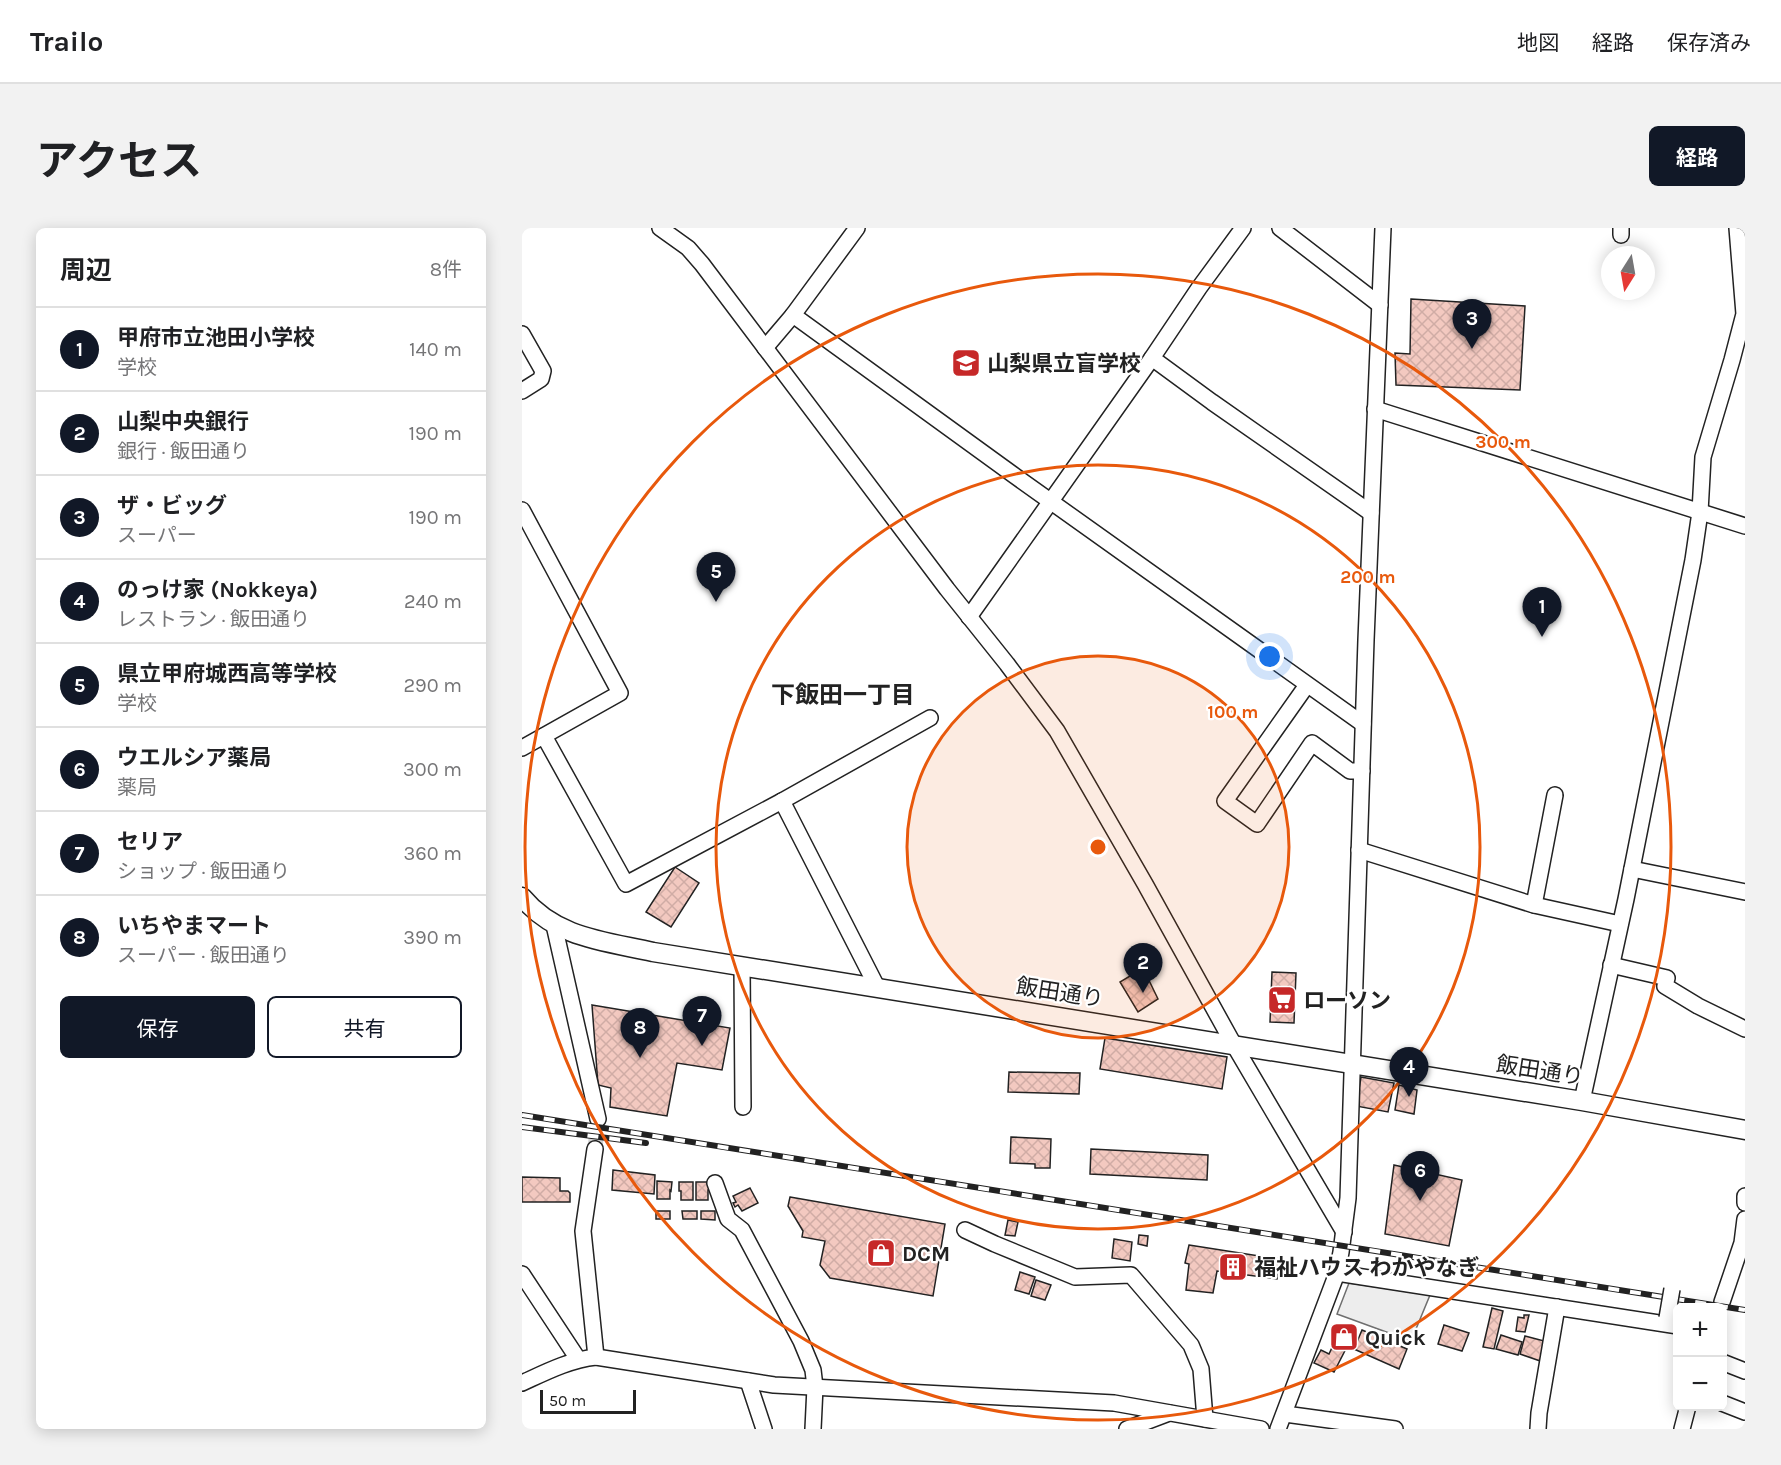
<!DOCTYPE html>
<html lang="ja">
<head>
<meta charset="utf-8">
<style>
  :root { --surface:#fff; --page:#f2f2f2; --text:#202124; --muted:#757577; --line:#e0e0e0; --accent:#111827 }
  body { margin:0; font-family:Karla,"Noto Sans JP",sans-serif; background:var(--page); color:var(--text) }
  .controls { position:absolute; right:18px; bottom:18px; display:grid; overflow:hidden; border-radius:9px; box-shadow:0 3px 15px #0003 }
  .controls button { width:54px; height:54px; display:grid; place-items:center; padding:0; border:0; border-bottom:2px solid var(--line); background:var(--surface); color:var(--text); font:30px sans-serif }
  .compass { position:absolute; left:1079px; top:18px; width:54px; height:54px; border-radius:50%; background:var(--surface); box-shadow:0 3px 15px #0003; rotate:191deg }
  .scale { position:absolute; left:18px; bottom:15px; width:96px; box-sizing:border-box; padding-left:6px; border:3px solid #222; border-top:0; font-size:16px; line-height:21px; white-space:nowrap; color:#222; -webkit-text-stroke:4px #fff; paint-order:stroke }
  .you { position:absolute; left:748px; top:429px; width:21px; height:21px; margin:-15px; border:4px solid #fff; border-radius:50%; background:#1a73e8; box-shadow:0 0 0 9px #1a73e833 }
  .badge { display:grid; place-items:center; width:39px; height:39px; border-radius:50%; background:var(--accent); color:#fff; font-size:20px; font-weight:700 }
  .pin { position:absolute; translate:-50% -50px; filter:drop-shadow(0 2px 3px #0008) }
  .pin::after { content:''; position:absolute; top:32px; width:21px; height:18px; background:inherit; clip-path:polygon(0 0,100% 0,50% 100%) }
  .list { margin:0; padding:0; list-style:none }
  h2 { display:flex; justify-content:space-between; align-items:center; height:78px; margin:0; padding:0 24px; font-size:26px }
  h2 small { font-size:20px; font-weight:400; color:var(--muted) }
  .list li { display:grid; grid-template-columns:39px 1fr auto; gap:18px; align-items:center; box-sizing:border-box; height:84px; padding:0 24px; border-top:2px solid var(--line) }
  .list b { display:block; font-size:22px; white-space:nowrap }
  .list p { margin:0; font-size:20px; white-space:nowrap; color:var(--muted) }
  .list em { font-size:20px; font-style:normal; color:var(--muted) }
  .actions { display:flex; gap:12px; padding:18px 24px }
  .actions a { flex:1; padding:14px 0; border:2px solid var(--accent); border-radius:9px; text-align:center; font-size:21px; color:var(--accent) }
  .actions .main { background:var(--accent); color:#fff }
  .map { position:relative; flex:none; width:1223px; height:1201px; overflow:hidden; border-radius:9px }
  header { display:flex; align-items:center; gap:36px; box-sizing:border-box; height:84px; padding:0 30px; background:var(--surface); border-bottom:2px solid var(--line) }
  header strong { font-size:28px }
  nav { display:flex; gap:33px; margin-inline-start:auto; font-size:21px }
  .intro { display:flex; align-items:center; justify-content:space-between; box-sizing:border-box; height:144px; padding:0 36px }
  h1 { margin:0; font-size:42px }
  .button { padding:15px 27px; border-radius:9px; background:var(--accent); color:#fff; font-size:21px; font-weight:700 }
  main { display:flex; gap:36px; padding:0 36px }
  aside { flex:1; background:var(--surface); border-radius:9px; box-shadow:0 3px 15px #0003 }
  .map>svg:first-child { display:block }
</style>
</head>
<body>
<header>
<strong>Trailo</strong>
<nav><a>地図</a><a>経路</a><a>保存済み</a></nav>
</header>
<div class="intro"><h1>アクセス</h1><a class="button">経路</a></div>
<main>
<aside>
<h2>周辺<small>8件</small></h2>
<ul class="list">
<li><span class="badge">1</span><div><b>甲府市立池田小学校</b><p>学校</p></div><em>140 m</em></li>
<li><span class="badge">2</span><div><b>山梨中央銀行</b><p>銀行 · 飯田通り</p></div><em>190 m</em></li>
<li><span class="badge">3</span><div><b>ザ・ビッグ</b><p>スーパー</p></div><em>190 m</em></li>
<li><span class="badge">4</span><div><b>のっけ家 (Nokkeya)</b><p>レストラン · 飯田通り</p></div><em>240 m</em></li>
<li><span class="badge">5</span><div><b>県立甲府城西高等学校</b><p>学校</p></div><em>290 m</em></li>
<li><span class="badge">6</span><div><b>ウエルシア薬局</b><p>薬局</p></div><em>300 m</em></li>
<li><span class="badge">7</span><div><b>セリア</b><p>ショップ · 飯田通り</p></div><em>360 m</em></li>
<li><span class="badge">8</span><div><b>いちやまマート</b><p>スーパー · 飯田通り</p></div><em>390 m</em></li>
</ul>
<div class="actions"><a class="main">保存</a><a>共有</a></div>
</aside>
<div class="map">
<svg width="1223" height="1201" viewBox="0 0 1223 1201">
  <defs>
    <pattern id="building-cross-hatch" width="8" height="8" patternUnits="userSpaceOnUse" patternTransform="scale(1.5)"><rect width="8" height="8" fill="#f3c9c0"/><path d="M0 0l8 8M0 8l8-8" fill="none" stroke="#d0aca5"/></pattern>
  </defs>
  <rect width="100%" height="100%" fill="#fff"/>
  <path fill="#ededed" stroke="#6f6f6f" stroke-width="1.5" d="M827 1055 908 1067 889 1113 815 1086Z"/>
  <g fill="url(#building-cross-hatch)" stroke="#222" stroke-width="1.5">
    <path d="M889 71 1003 78 998 162 874 157 873 125 888 126Z"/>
    <path d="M153 639 177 655 149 699 124 684Z"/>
    <path d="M621 740 636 771 616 784 598 754Z"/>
    <path d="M750 744 774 745 772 795 748 794Z"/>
    <path d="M70 777 208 800 200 842 155 835 145 888 88 879 89 860 76 857Z"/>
    <path d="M583 810 705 829 700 861 578 841Z"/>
    <path d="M487 844 558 845 557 866 486 864Z"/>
    <path d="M839 849 872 855 866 884 834 878Z"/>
    <path d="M877 857 895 862 892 886 873 882Z"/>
    <path d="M489 909 529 911 528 940H513V936L488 935Z"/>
    <path d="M569 921 686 927 685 952 568 946Z"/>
    <path d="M872 937 940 952 927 1018 863 1006Z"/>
    <path d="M91 942 133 947 132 966 90 962Z"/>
    <path d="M0 949 38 950V963H46L48 965V974H0Z"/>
    <path d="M135 953 150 954 149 963 148 962V971H135Z"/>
    <path d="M157 954H171V972H159V963H157Z"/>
    <path d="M174 954H189V962H186V972H174Z"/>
    <path d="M228 960 236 975 220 983 216 977 213 979 211 975 214 974 211 968Z"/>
    <path d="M268 969 423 996 411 1068 308 1050 298 1037 303 1013 280 1009 281 1003 266 978Z"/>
    <rect x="134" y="983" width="14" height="8"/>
    <path d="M160 983H175V991H161Z"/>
    <path d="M179 983H193V992L179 991Z"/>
    <path d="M486 992 496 994 493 1008 483 1007Z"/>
    <path d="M617 1007 626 1008 625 1018 616 1016Z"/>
    <path d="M592 1011 610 1014 608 1033 590 1030Z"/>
    <path d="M667 1017 757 1031 755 1051 695 1043 691 1065 664 1062 667 1036 663 1035Z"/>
    <path d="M498 1044 513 1049 507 1066 493 1062Z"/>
    <path d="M514 1052 529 1057 523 1072 509 1068Z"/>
    <path d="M970 1080 981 1083 972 1121 961 1119Z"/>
    <path d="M1002 1087H1007L1003 1104 994 1103 996 1089 1002 1090Z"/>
    <path d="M922 1097 947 1105 940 1123 916 1116Z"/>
    <path d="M820 1098 832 1105 812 1144 792 1135 799 1122 807 1126Z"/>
    <path d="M840 1102 885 1121 877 1141 832 1121Z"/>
    <path d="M979 1107 1000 1114 996 1127 974 1121Z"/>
    <path d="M1003 1108 1026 1114 1021 1134 998 1126Z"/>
  </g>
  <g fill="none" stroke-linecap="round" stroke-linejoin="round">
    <path stroke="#d3d3d3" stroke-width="15" stroke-dasharray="15 8" stroke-linecap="butt" d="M73 921 76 891"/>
    <g stroke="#222" stroke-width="18">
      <g id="minor">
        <path d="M138 0 166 20 180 36 425 361 485 436 535 503 623 656 712 817 822 1004"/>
        <path d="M721 0 677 60 630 130 690 174 849 285"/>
        <path d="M758 0 858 77"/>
        <path d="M1099 7V0"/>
        <path d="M271 87 493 248 841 496"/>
        <path d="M0 106 21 143 19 151 0 163"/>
        <path d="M243 120 271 87 335 0"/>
        <path d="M853 181 1223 298"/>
        <path d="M0 282 98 465 0 520"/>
        <path d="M447 389 630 130"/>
        <path d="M785 457 703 573 735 596 790 515 828 543H840"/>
        <path d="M22 508 104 656 260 573 408 490"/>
        <path d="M260 573 355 759"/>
        <path d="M837 622 1012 677 1098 696"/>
        <path d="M1110 641 1223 664"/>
        <path d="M1012 677 1033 567"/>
        <path d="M32 697 76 891"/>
        <path d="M1089 737 1145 750 1143 758 1176 778 1223 801"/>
        <path d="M220 738 221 879"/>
        <path d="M1060 873 1104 671 1171 332 1178 284 1181 229 1210 132 1222 86 1215 0"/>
        <path d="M73 921 61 1003 74 1129"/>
        <path d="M193 955 206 991 220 1002 279 1113 291 1142 293 1159 291 1201"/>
        <path d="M1223 968V975"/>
        <path d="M443 1002 473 1016 553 1049 609 1047 669 1117 679 1141 683 1191"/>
        <path d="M815 1045 1156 1098"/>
        <path d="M0 1046 56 1131"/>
        <path d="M1200 1074 1220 1015 1223 991"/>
        <path d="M1200 1134 1223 1143"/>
        <path d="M226 1153 242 1201"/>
        <path d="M0 1155C24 1144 47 1132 74 1129L252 1157 592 1175 739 1201"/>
        <path d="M1200 1175 1223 1184"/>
        <path d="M763 1186 873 1201"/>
        <path d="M605 1201 647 1185"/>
        <path d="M756 1201 815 1045 819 1024 826 970 844 412 861 0"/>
        <path d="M1016 1201 1017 1185 1035 1079"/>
        <path d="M1160 1201 1166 1178"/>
      </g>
    </g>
    <g stroke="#222" stroke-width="21">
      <path id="major" d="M0 669C34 710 82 713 131 724L1060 873 1223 902"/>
    </g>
    <use href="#minor" stroke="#fff" stroke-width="15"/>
    <use href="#major" stroke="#fff" stroke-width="18"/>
    <g stroke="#222" stroke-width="6">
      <g id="rail">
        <path d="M0 887 1223 1082"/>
        <path d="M0 899 124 915"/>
      </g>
    </g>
    <use href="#rail" stroke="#fff" stroke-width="4" stroke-dasharray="11" stroke-linecap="butt"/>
    <g stroke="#222" stroke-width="18" stroke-linecap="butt">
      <path id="minor-bridge" d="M1145 1090 1150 1061"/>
    </g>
    <use href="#minor-bridge" stroke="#fff" stroke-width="15"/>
  </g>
  <circle cx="576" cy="619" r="191" fill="#e8590c" fill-opacity=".12"/>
  <g fill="none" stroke="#e8590c" stroke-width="3">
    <circle cx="576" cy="619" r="191"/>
    <circle cx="576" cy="619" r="382"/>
    <circle cx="576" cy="619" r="573"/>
  </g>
  <defs>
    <g id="school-square" transform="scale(1.5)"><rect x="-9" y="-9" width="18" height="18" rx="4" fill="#c62828" stroke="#fff"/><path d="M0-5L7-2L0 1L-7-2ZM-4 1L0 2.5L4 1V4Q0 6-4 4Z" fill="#fff"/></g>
    <g id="supermarket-square" transform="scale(1.5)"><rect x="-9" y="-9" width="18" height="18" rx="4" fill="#c62828" stroke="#fff"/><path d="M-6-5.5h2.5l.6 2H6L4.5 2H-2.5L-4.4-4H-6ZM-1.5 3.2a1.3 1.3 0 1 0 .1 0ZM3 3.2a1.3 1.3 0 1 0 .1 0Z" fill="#fff"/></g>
    <g id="shop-square" transform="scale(1.5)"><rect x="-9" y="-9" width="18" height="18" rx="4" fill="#c62828" stroke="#fff"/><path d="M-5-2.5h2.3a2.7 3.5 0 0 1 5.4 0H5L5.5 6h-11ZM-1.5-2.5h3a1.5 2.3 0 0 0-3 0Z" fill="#fff"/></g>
    <g id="building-square" transform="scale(1.5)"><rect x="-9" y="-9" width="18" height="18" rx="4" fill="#c62828" stroke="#fff"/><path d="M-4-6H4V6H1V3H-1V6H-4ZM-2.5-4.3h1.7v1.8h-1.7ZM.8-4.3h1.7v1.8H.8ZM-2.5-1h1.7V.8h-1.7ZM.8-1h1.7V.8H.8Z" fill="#fff"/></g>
  </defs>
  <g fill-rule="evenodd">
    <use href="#school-square" x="444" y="135"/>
    <use href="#supermarket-square" x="760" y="772"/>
    <use href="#shop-square" x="359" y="1025"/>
    <use href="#building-square" x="711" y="1039"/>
    <use href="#shop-square" x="822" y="1109"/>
  </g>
  <g text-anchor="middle" stroke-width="4.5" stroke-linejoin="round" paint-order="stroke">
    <g font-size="22" font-weight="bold" fill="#222" stroke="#fff" text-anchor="start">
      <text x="465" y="143">山梨県立盲学校</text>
      <text x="781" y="780">ローソン</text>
      <text x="380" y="1033">DCM</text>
      <text x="732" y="1047">福祉ハウス わかやなぎ</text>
      <text x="843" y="1117">Quick</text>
    </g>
    <g font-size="22" fill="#222" stroke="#fff">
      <text transform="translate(538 764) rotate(9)" y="8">飯田通り</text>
      <text transform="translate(1018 842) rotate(9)" y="8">飯田通り</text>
    </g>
    <g font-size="24" font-weight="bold" fill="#222" stroke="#fff">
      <text x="321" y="475">下飯田一丁目</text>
    </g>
  </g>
  <circle cx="576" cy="619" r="9" fill="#e8590c" stroke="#fff" stroke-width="3"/>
  <g font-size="18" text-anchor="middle" font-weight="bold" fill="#e8590c" stroke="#fff" stroke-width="4.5" stroke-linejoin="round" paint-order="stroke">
    <text x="981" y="220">300 m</text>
    <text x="846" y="355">200 m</text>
    <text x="711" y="490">100 m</text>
  </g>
</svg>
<div class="controls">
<button>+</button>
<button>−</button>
</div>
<svg class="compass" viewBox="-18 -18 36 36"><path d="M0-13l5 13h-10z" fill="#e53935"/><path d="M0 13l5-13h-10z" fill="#757577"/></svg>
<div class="scale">50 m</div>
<div class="you"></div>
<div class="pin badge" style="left:1020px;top:409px">1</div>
<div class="pin badge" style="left:621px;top:765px">2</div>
<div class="pin badge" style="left:950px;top:121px">3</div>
<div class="pin badge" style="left:887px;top:869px">4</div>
<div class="pin badge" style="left:194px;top:374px">5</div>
<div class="pin badge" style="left:898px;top:973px">6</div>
<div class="pin badge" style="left:180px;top:818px">7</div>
<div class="pin badge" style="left:118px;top:830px">8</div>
</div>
</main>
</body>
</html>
